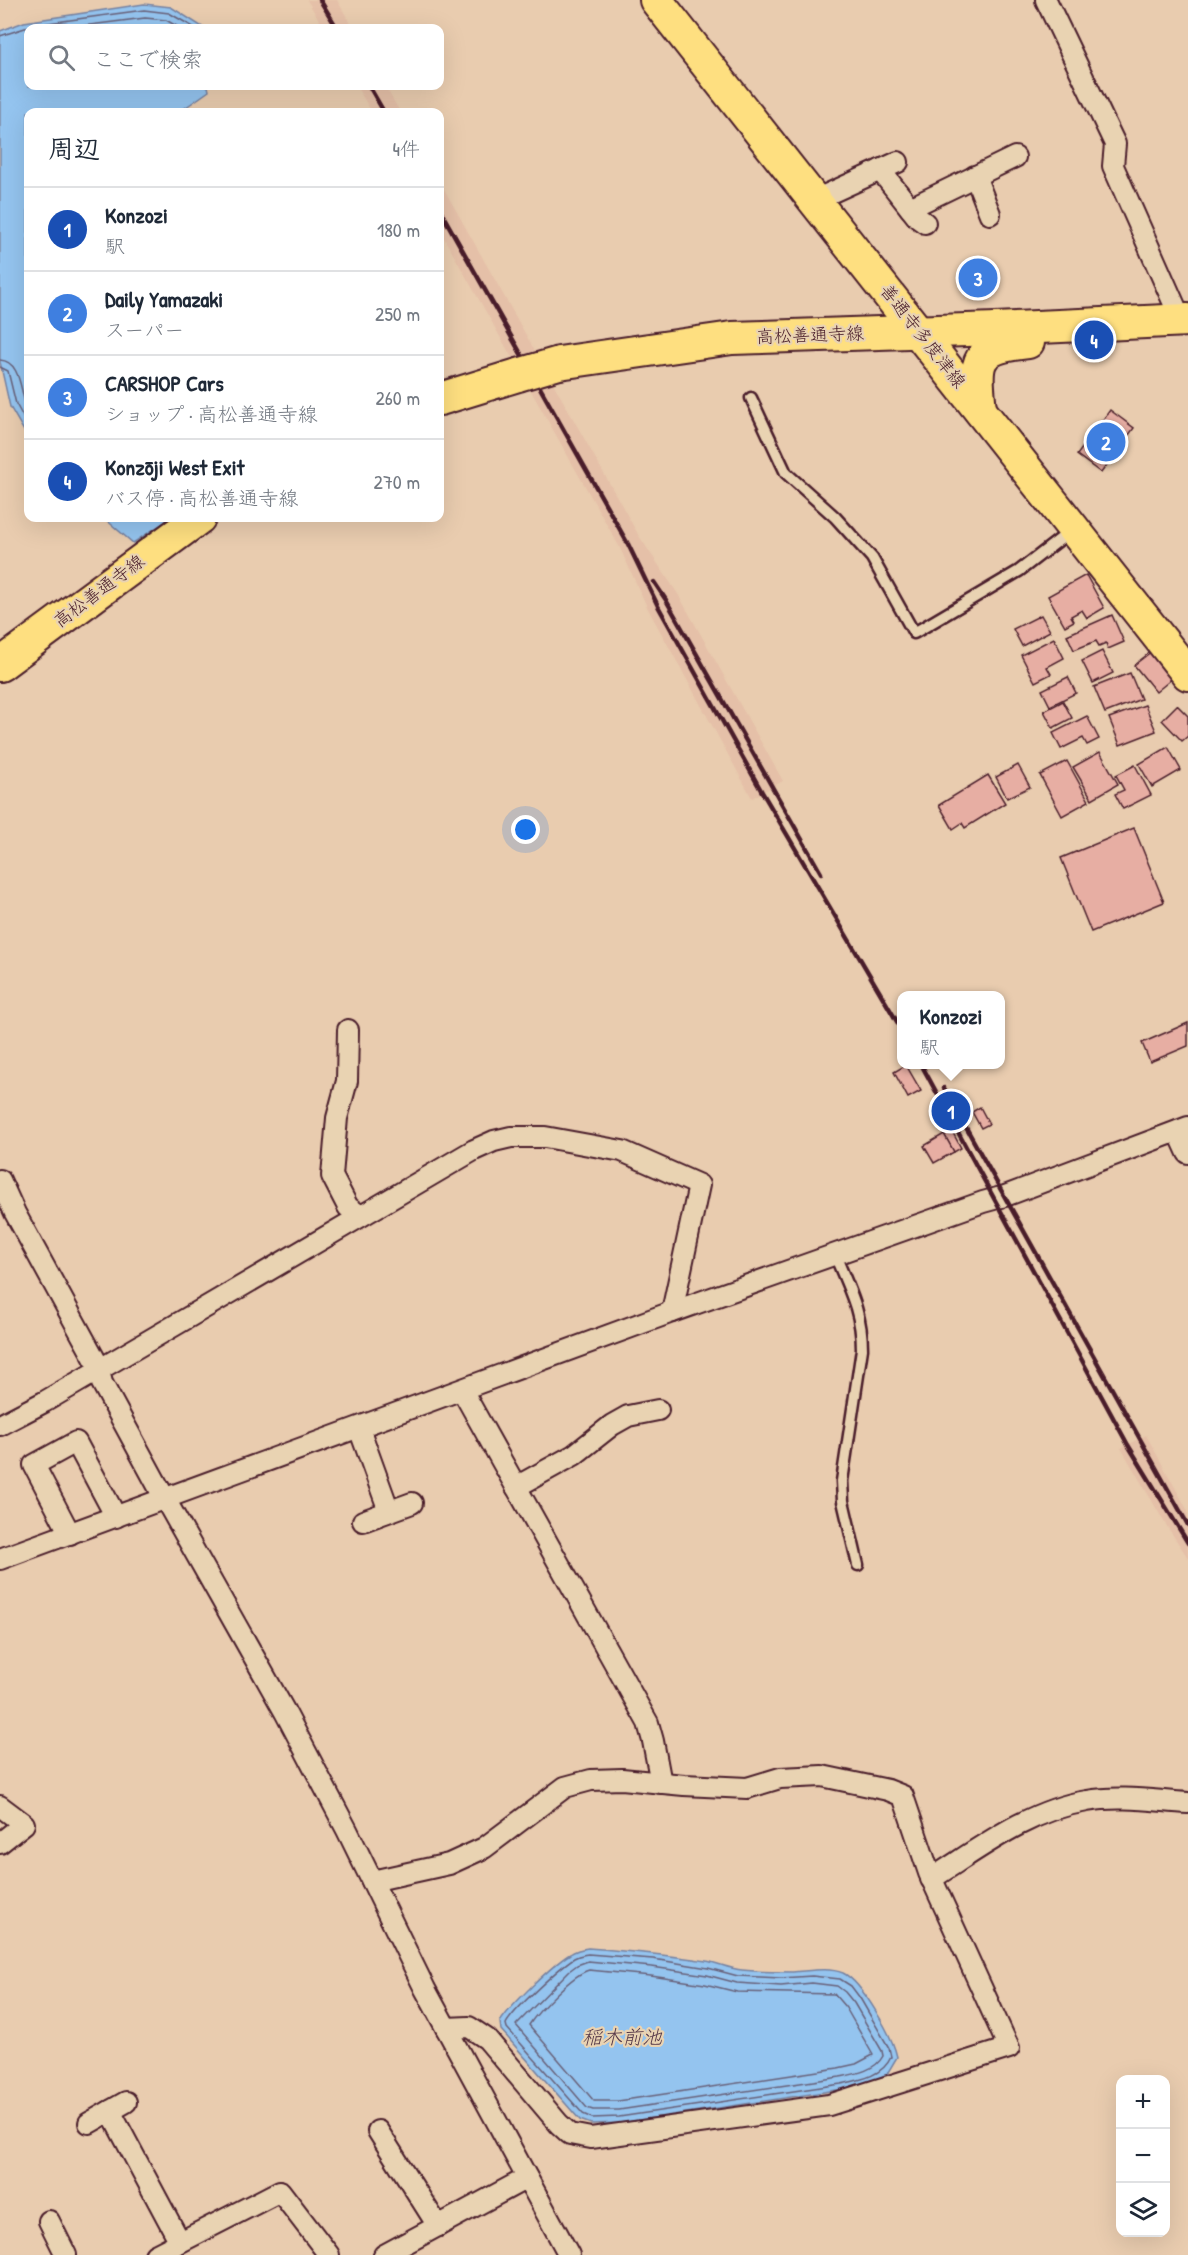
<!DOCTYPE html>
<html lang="ja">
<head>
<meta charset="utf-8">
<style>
  :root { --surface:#fff; --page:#f2f2f3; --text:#1f2937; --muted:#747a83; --line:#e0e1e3; --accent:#1a73e8 }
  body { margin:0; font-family:"Patrick Hand","Klee One",sans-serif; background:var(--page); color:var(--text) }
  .controls { position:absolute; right:18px; bottom:18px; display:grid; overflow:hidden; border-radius:12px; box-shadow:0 6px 24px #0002 }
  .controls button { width:54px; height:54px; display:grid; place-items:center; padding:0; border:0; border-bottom:2px solid var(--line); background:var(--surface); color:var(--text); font:30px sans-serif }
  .you { position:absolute; left:526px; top:830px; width:21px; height:21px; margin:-15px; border:4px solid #fff; border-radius:50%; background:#1a73e8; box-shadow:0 0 0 9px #1a73e833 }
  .badge { display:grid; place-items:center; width:39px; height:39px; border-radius:50%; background:var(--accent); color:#fff; font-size:20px; font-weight:700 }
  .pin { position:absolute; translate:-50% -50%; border:3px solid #fff; box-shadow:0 2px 6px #0006 }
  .popup { position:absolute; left:897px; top:991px; width:108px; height:78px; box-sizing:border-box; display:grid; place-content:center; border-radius:12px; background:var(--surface); filter:drop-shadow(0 2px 4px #0005); font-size:20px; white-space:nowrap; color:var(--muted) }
  .popup b { font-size:22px; color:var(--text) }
  .popup::after { content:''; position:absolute; left:50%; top:100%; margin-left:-12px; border:12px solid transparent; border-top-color:var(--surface) }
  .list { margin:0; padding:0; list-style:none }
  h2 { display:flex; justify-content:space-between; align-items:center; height:78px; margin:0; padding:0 24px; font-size:26px }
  h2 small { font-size:20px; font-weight:400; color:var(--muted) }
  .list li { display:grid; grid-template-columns:39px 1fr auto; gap:18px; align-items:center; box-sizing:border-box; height:84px; padding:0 24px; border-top:2px solid var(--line) }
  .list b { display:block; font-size:22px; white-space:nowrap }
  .list p { margin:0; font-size:20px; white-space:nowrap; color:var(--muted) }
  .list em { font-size:20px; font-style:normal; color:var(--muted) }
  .icon { flex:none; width:33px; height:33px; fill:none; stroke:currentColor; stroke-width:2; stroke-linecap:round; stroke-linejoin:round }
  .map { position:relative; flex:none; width:1188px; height:2255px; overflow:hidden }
  .search { position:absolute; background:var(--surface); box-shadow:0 6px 24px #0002; left:24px; top:24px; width:420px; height:66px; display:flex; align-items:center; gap:15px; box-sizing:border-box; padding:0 21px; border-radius:12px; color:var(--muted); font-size:22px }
  .panel { position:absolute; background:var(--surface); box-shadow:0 6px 24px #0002; left:24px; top:108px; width:420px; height:414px; border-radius:12px }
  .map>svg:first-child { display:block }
</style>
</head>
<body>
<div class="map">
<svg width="1188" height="2255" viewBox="0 0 1188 2255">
  <rect width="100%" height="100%" fill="#e9ccaf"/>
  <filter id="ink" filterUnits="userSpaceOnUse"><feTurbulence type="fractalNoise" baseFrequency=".0167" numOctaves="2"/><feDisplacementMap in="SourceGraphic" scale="12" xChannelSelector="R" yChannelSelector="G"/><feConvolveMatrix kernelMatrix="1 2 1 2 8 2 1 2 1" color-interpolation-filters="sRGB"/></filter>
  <g filter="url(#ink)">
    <g fill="#e5c0a8">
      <path d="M307 0H337L353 28H324Z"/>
      <path d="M356 86H385L400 112H372Z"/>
      <path d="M440 182 639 536 678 594 783 781 752 798 648 609 619 546 440 231Z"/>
      <path d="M1146 1435 1188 1511V1558L1166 1525 1121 1448Z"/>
    </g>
    <g fill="#94c4ef" stroke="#7682a1" stroke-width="1.5">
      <path d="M144 4 171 7 204 28H28V86H208L209 91 179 112H28V438L10 407 0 362V31L24 22Z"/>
      <path d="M104 518H171L133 543Z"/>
      <path d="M588 1948C627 1951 667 1955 706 1961 718 1963 730 1969 742 1970 759 1972 776 1972 793 1972 809 1971 828 1967 843 1973 862 1982 893 2037 897 2057L887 2074 863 2086 620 2123 591 2124 580 2120 501 2030 500 2022C512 2004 551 1966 570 1954 576 1950 581 1949 588 1948Z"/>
    </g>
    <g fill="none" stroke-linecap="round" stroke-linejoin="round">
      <g stroke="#686179" stroke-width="1.5">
        <path d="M66 28 145 18 166 20 180 28"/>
        <path d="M0 36 25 28 48 23 144 10 169 13 195 28"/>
        <path d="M0 360C22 361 20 395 28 411"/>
        <path d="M0 367 8 371 16 404 28 426"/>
        <path d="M588 1954 653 1959 708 1968 738 1976 781 1978 812 1976 840 1979 851 1986 860 1998 889 2048 891 2057C883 2076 860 2080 841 2084L619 2117 592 2118 583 2114 507 2028 506 2024C513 2010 560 1967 574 1958 579 1955 583 1955 588 1954Z"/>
        <path d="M588 1961 652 1967 707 1975 737 1983 781 1986 812 1983 837 1986 845 1992 854 2003 882 2051 883 2056C875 2071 855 2074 840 2077L619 2110H593L587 2108 516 2025 569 1971 577 1965Z"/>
        <path d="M589 1970 651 1976 705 1984 737 1992 834 1994 846 2008 873 2055 856 2064 838 2068 618 2101H594L529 2025C538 2011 573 1974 589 1970Z"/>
      </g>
    </g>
    <g fill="#e7aea3" stroke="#4a1f2b" stroke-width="1.5">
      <path d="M1110 410 1134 428 1101 473 1077 455Z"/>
      <path d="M1086 575 1104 608 1087 618 1082 610 1071 616 1074 621 1065 626 1048 596Z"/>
      <path d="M1041 615 1050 631 1022 646 1013 629Z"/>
      <path d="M1112 615 1124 642 1108 649 1106 643 1099 646 1096 641 1074 650 1067 635Z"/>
      <path d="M1054 638 1064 658 1047 667 1051 674 1035 682 1021 655Z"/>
      <path d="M1102 651 1113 673 1093 683 1082 661Z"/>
      <path d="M1152 651 1173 678 1156 692 1134 665Z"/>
      <path d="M1130 673 1141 699 1105 713 1094 687Z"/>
      <path d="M1068 677 1076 693 1050 706 1042 690Z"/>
      <path d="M1063 701 1072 718 1053 728 1044 711Z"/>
      <path d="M1145 705 1156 731 1120 745 1109 718Z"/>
      <path d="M1177 705 1188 716V736L1182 741 1162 720Z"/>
      <path d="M1087 716 1099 739 1087 745 1083 738 1061 749 1053 733Z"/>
      <path d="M1168 747 1181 770 1152 787 1139 764Z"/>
      <path d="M1100 752 1118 784 1092 799 1073 767Z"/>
      <path d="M1067 761 1089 801 1062 816 1040 775Z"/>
      <path d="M1018 765 1030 787 1007 798 996 777Z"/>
      <path d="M1135 765 1151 795 1123 809 1115 794 1124 790 1116 775Z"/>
      <path d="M988 775 1005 803 965 828 962 823 953 829 939 805Z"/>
      <path d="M1134 828 1164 902 1091 932 1061 858Z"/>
      <path d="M1188 1023V1046L1150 1062 1142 1043Z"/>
      <path d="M906 1065 921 1091 908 1098 894 1072Z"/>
      <path d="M980 1107 989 1124 981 1128 972 1112Z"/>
      <path d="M952 1131 961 1148 954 1152 944 1134Z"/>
      <path d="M944 1134 954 1152 934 1163 924 1146Z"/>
    </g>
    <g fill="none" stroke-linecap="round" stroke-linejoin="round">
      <g stroke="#4a1f2b" stroke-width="15">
        <g id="lane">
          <path d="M751 398 786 473 835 517 872 558 914 633 1019 571 1072 530"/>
          <path d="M835 1255C849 1289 862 1312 862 1349L842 1481 843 1501 858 1565"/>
        </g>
      </g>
      <g stroke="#4a1f2b" stroke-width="24">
        <g id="street">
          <path d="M1046 0 1115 144 1113 166 1175 306"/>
          <path d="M880 170 918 218 925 223"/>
          <path d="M975 176 990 214"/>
          <path d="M815 200 898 162"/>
          <path d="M910 208 1015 157"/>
          <path d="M348 1030 347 1081 337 1118 332 1176 348 1207 361 1216"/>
          <path d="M1178 1131 1188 1153"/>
          <path d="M0 1180 15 1213 97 1363 102 1383 165 1499 285 1712 347 1830 425 1989 569 2255"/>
          <path d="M462 1390 648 1723 653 1741 661 1783"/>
          <path d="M0 1425 44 1402 474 1150 494 1141 511 1137H545L622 1151 699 1185 672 1312"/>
          <path d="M359 1428 389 1511"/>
          <path d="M516 1487 574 1455 612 1425 628 1416 658 1410"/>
          <path d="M363 1521 412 1503"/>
          <path d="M70 1534 34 1465 76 1442 116 1517"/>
          <path d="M0 1559 672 1312 983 1202 1005 1196 1188 1127"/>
          <path d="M0 1806 24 1824 0 1843"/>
          <path d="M931 1879C980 1848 1029 1810 1087 1801 1120 1795 1155 1801 1188 1803"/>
          <path d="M372 1881 449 1864 484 1848 565 1787 591 1780 622 1779 684 1785 747 1788 780 1778 822 1776 888 1790 903 1796 929 1873 1009 2048 829 2105 591 2138 570 2134 559 2124 487 2039 469 2027 446 2028"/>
          <path d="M110 2111 180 2242"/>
          <path d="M89 2123 126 2102"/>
          <path d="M378 2131 438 2226"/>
          <path d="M49 2221 66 2255"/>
          <path d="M155 2255 280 2191 329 2255"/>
          <path d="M384 2255 527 2178"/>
        </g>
      </g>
      <g stroke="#4a1f2b" stroke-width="36">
        <g id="primary">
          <path d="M656 0C834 224 1012 448 1188 674"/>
          <path d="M559 363 732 338 996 329 1188 320"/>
          <path d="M440 399 518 375"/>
          <path d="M980 410C975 360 973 348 1028 342"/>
          <path d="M0 665 199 518"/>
        </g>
      </g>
      <use href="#lane" stroke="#e9d3b2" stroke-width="10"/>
      <use href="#street" stroke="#e9d3b2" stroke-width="20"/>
      <use href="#primary" stroke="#fedf80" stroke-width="32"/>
      <g stroke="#4a1f2b" stroke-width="4.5">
        <path d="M320 0 337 28"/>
        <path d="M369 86 384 112"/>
        <path d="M440 210 628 544 658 606 762 792 902 1030"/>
        <path d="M654 582 666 600 821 873"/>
        <path d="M921 1064 1128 1445 1188 1543"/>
        <path d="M944 1088 1188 1525"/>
      </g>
      <g stroke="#4a1f2b" stroke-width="36" stroke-linecap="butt">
        <path id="primary-bridge" d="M518 375 559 363"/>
      </g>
      <use href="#primary-bridge" stroke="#fedf80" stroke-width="32"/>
    </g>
  </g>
  <g text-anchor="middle" stroke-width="4.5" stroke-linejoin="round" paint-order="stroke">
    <g font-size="18" fill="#4a1f2b" stroke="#e9d3b2">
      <text transform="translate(810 335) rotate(-2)" y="6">高松善通寺線</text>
      <text transform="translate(923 336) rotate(52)" y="6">善通寺多度津線</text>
      <text transform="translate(99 591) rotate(-37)" y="6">高松善通寺線</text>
    </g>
    <g font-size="20" font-style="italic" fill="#553848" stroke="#e9d3b2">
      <text x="622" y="2044">稲木前池</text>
    </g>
  </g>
</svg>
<div class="controls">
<button>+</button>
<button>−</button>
<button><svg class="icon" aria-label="layers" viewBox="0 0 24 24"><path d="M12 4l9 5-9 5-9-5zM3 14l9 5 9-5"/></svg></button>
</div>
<div class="you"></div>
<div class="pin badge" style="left:951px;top:1111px;background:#1a4fb4">1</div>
<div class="popup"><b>Konzozi</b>駅</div>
<div class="pin badge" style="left:1106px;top:442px;background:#3f7fe0">2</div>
<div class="pin badge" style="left:978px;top:278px;background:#3f7fe0">3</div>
<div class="pin badge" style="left:1094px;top:340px;background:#1a4fb4">4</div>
<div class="search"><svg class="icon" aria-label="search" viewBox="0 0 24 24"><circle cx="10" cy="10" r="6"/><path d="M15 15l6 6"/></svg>ここで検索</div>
<section class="panel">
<h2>周辺<small>4件</small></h2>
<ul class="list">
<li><span class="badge" style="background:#1a4fb4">1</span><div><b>Konzozi</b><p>駅</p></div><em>180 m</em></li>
<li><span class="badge" style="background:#3f7fe0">2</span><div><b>Daily Yamazaki</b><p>スーパー</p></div><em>250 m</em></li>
<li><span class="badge" style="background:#3f7fe0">3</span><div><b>CARSHOP Cars</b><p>ショップ · 高松善通寺線</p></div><em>260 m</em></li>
<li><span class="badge" style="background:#1a4fb4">4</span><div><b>Konzōji West Exit</b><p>バス停 · 高松善通寺線</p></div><em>270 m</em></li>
</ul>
</section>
</div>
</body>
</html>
